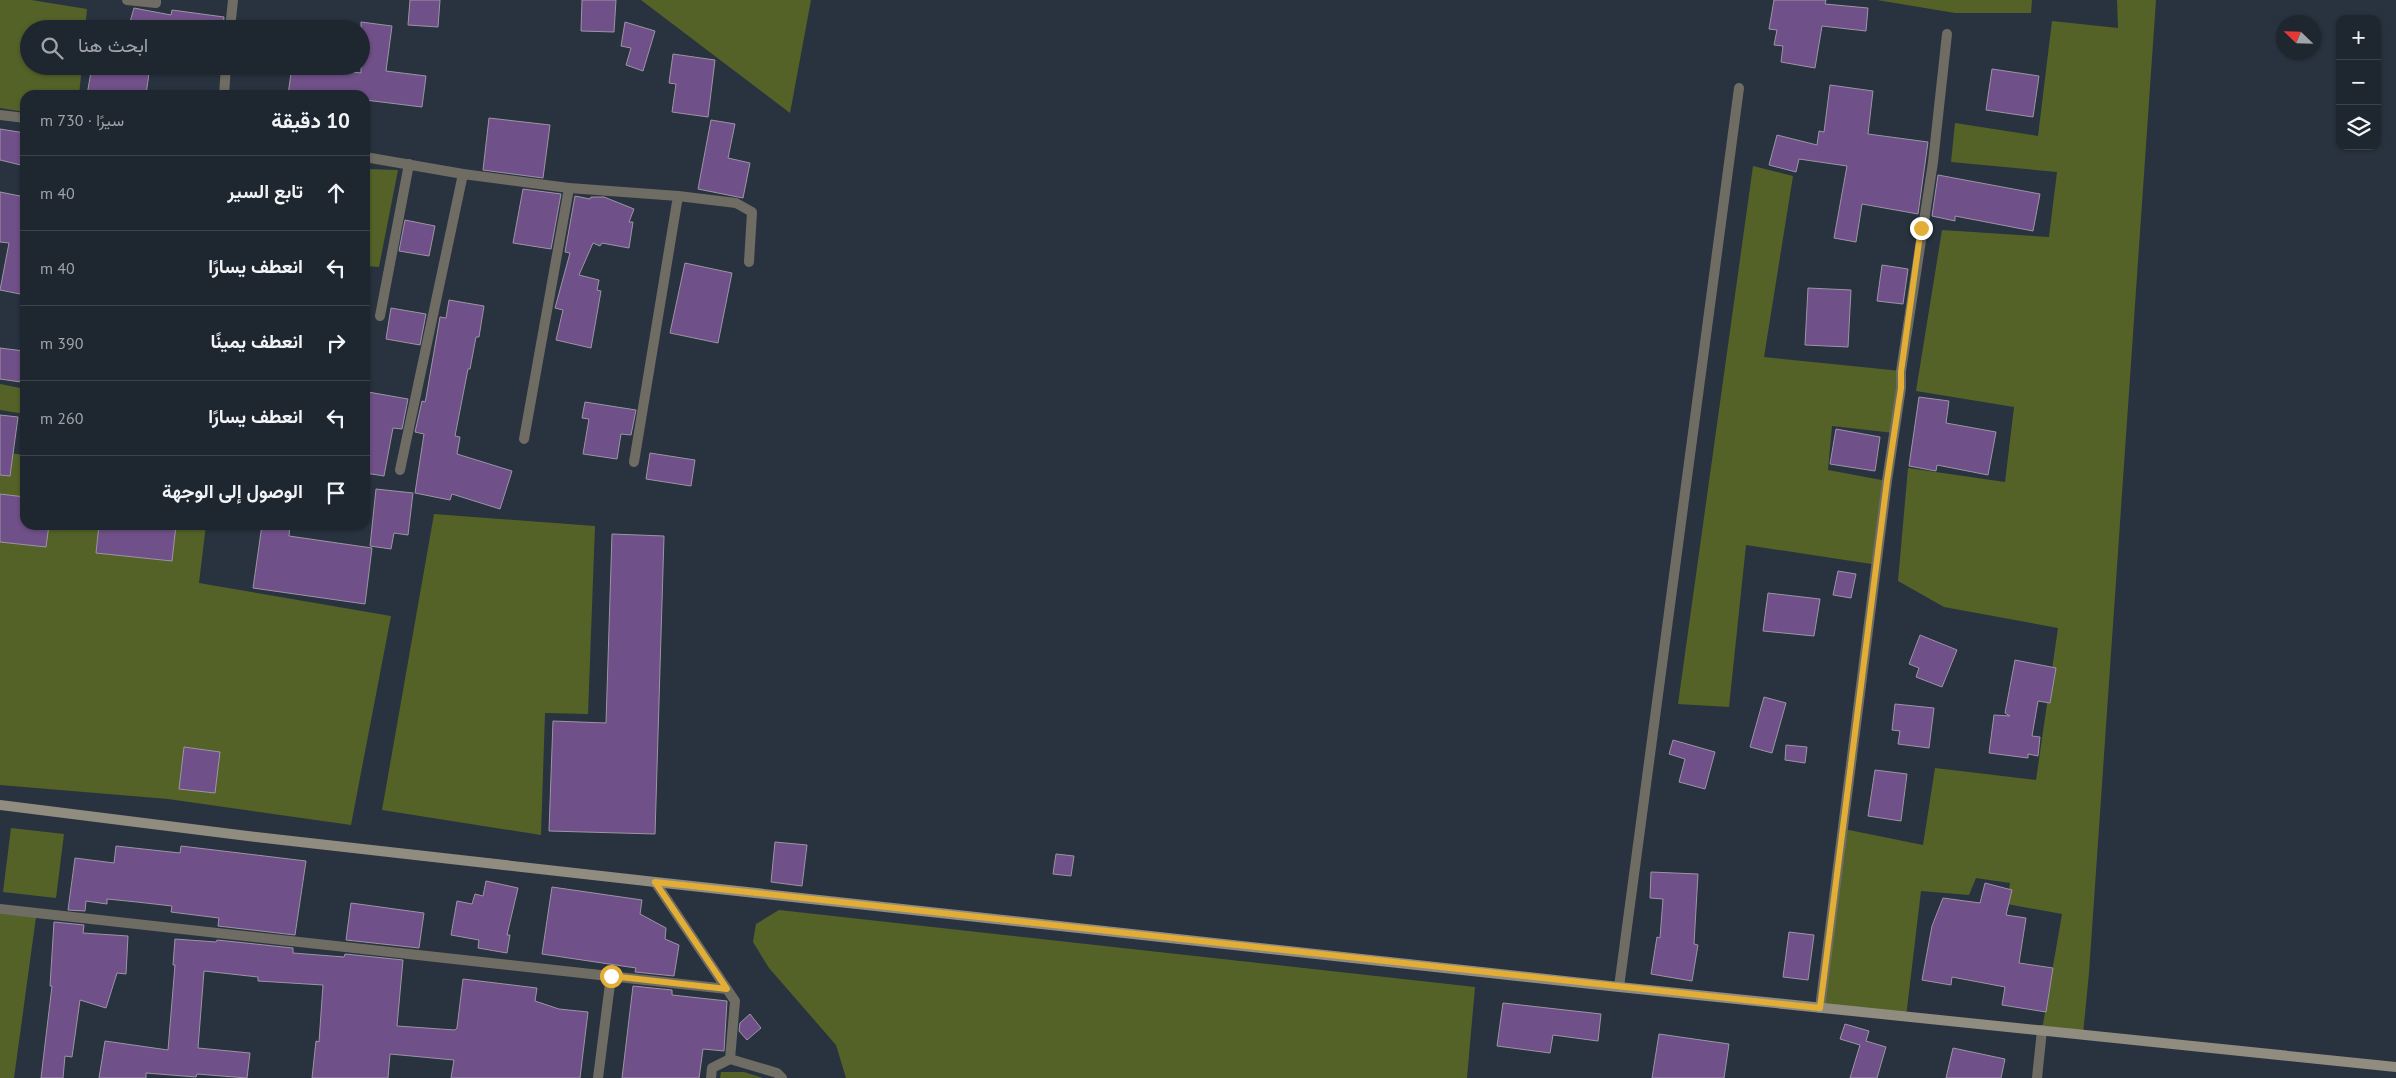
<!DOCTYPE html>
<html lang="ar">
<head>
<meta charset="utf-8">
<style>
  :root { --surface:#1e262f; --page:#2b323b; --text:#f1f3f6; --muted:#a1a5aa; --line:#3c434b }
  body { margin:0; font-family:"PT Sans",Vazirmatn,sans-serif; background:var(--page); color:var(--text); direction:rtl }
  .controls { position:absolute; right:15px; top:15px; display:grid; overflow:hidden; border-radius:10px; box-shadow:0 1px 4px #0004 }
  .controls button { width:45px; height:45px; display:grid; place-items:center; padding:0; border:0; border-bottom:1px solid var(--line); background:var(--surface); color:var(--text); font:25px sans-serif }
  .compass { position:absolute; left:2276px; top:15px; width:45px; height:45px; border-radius:50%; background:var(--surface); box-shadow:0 1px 4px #0004; rotate:293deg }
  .stop { position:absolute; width:15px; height:15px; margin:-11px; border:4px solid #e3ae35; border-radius:50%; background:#fff }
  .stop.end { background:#e3ae35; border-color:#fff; box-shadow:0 1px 5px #0008 }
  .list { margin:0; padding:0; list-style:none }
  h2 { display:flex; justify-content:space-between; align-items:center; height:65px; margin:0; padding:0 20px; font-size:21px }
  h2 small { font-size:16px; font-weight:400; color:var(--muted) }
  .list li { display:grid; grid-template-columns:32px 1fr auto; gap:15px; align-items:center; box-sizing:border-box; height:75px; padding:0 20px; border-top:1px solid var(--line) }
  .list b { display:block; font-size:19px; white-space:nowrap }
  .list em { font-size:16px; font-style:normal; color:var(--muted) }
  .icon { flex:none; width:28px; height:28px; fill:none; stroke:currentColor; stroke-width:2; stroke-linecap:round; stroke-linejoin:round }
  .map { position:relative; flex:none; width:2396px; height:1078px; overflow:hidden; direction:ltr }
  .search { position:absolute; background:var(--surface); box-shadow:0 1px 4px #0004; left:20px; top:20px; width:350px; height:55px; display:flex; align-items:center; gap:12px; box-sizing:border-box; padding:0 18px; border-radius:28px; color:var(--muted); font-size:19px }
  .panel { position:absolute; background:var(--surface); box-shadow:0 1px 4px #0004; left:20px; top:90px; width:350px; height:440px; border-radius:15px; direction:rtl }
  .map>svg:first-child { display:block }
</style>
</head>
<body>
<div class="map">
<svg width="2396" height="1078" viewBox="0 0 2396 1078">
  <rect width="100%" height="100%" fill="#28333f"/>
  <g fill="#546228">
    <path d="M0 0H31L87 9 85 29H29V66H82L79 95H25V112L0 108Z"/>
    <path d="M641 0H811L790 113Z"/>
    <path d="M1877 0H2032L2031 13H1955Z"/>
    <path d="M2117 0H2156L2089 973 2083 1034 2042 1030 2062 914 2007 904 2010 883 1976 878 1969 895 1921 891 1906 1017 1820 1008 1844 829 1923 845 1935 768 2036 780 2058 628 1944 607 1898 581 1908 468 2005 482 2014 407 1916 391 1942 230 2049 237 2057 172 1951 162 1955 123 2038 136 2052 21 2118 28Z"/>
    <path d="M1753 166 1793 176 1764 357 1901 371 1894 433 1832 426 1828 470 1887 481 1878 565 1746 545 1729 707 1678 704Z"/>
    <path d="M365 169 398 170 379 267 365 266Z"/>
    <path d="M0 384 25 389V414L0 410Z"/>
    <path d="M0 452 25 455V525H206L199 583 391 616 351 825 168 799 0 785Z"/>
    <path d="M434 514 595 526 588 714 545 713 541 835 382 810Z"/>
    <path d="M11 828 64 834 56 898 3 892Z"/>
    <path d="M779 910 1475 987 1467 1078H846L836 1045 769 968 753 942 756 924Z"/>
    <path d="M0 914 36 917 14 1078H0Z"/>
    <path d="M721 1072H744L763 1078H720Z"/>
  </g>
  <g fill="#6f5088" stroke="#9d94a5">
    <path d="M410 0H440L438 27 408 25Z"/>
    <path d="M582 0H616L614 32 581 31Z"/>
    <path d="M1774 0H1826L1825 4 1868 8 1866 31 1822 26 1815 68 1781 62 1783 46 1774 45 1777 30 1769 29Z"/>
    <path d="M134 8 171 15 172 10 224 17 223 29H128Z"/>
    <path d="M361 22 392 26 386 71 426 76 422 107 365 100V95H288L292 66H328L327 69 361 73Z"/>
    <path d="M625 22 655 31 643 71 626 65 631 48 621 46Z"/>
    <path d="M673 54 715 60 708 117 672 112 676 84 669 83Z"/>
    <path d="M92 66H150L146 95H87Z"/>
    <path d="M1992 69 2039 76 2033 117 1986 110Z"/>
    <path d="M1830 85 1873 91 1868 134 1928 142 1918 214 1862 204 1856 242 1834 238 1847 166 1799 159 1796 172 1769 165 1777 135 1817 145 1819 131 1824 132Z"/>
    <path d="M489 118 550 125 543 178 483 170Z"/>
    <path d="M711 120 735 124 728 158 750 163 743 198 698 189Z"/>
    <path d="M0 129 25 133V166L0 160Z"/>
    <path d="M1938 175 2040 194 2033 231 1955 216V221L1932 216Z"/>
    <path d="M523 189 561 194 551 249 513 243Z"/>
    <path d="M0 192 25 197V295L0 290 9 243 0 242Z"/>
    <path d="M575 196 590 199 591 197H604L634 209 629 222H633L629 248 602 243 600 246 593 243 579 275 599 280 597 290 601 291 591 348 556 340 563 310 555 308 570 253 565 252Z"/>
    <path d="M405 220 435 226 429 256 399 251Z"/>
    <path d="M685 263 732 273 718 343 670 333Z"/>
    <path d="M1882 265 1908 269 1903 304 1877 301Z"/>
    <path d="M1808 288 1851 290 1848 347 1805 345Z"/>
    <path d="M449 300 484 306 479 337H476L470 369H468L455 436 460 437 457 454 512 471 500 509 452 494 450 500 415 493 424 434 415 432 422 401 425 402 426 398 440 317 446 318Z"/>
    <path d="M391 308 426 314 420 345 386 339Z"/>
    <path d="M0 348 24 351 21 382 0 379Z"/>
    <path d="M368 392 408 399 402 429 393 428 384 476 365 473V406Z"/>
    <path d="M1919 397 1949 401 1946 423 1996 432 1988 475 1937 465 1936 471 1909 466Z"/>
    <path d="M585 402 636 410 631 435 621 434 617 459 583 454 589 419 582 418Z"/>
    <path d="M0 415 18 417 10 476 0 475Z"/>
    <path d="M1836 429 1880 437 1875 471 1830 464Z"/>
    <path d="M650 453 695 460 691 486 646 479Z"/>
    <path d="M376 489 413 493 408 535 394 533 391 549 370 546Z"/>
    <path d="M0 494 25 497V525H49L46 547 0 542Z"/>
    <path d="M99 525H176L172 561 96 553Z"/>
    <path d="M262 525H290L289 536 372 548 365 604 253 588Z"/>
    <path d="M612 534 664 536 655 834 549 831 553 721 606 723Z"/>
    <path d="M1838 571 1856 574 1851 598 1833 595Z"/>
    <path d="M1768 593 1820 599 1814 636 1763 631Z"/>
    <path d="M1920 635 1957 650 1942 687 1916 677 1919 668 1909 664Z"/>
    <path d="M2015 660 2056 668 2050 703 2038 701 2032 736 2040 737 2038 756 2028 754V758L1989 753 1994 715 2010 716 2005 713Z"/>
    <path d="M1764 697 1786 703 1772 753 1750 747Z"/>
    <path d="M1895 704 1934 708 1929 748 1898 744 1900 731 1892 730Z"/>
    <path d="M1673 740 1715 752 1705 789 1679 782 1685 759 1669 754Z"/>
    <path d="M1786 745 1807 747 1805 763 1785 760Z"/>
    <path d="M184 747 220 752 215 793 179 789Z"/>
    <path d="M1875 770 1907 774 1901 821 1868 816Z"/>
    <path d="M775 842 807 845 802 886 771 882Z"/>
    <path d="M116 846 180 853 181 846 306 861 295 935 218 926 219 918 171 912 172 906 137 902 107 899V904L86 901 85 911 68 910 75 858 114 863Z"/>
    <path d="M1056 854 1074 856 1071 876 1053 874Z"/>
    <path d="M1651 872 1698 874 1694 944 1698 945 1692 981 1651 974 1657 937 1660 938 1663 899 1650 898Z"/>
    <path d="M486 881 518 888 507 935H510L507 953 478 948 479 940 451 935 457 901 472 904 475 894 483 896Z"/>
    <path d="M1985 883 2012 890 2006 915 2026 918 2019 963 2053 968 2046 1012 2002 1005 2005 987 1952 977 1951 985 1922 980 1932 926 1943 898 1980 903Z"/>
    <path d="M552 887 642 900 640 914 666 928 665 939 679 945 674 976 635 972 636 968 542 954Z"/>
    <path d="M351 903 424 913 419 948 346 940Z"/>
    <path d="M54 922 84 925 83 933 128 936 126 974 117 973 106 1008 80 1000 72 1057 65 1056 63 1078H41L52 986H50Z"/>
    <path d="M1789 932 1814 935 1808 980 1783 977Z"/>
    <path d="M175 939 216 942 217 940 293 948V953L344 957 345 954 403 960 397 1026 455 1030 457 1028 463 979 537 988 535 1001 559 1009 588 1012 580 1078H451L454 1060 390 1054 388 1078H312L316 1041 319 1042 323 985 258 981V977L204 971 198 1048 250 1053 247 1078 197 1074 196 1077 146 1073V1078H99L105 1041 168 1050 175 965H173Z"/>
    <path d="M633 986 672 990V995L727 1001 724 1051 703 1049 699 1078H622Z"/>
    <path d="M1503 1003 1601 1014 1598 1041 1553 1035 1550 1053 1497 1046Z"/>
    <path d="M750 1014 761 1028 747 1040 739 1031 740 1023Z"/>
    <path d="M1845 1024 1869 1031 1866 1041 1886 1047 1877 1078H1850L1860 1045 1840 1039Z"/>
    <path d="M1659 1034 1729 1044 1724 1078H1652Z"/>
    <path d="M1953 1048 2005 1059 2001 1078H1946Z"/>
  </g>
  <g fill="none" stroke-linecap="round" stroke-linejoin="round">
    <g stroke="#6f6c64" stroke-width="10">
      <path d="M127 0 156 3V0"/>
      <path d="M230 29 233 0"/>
      <path d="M224 95 226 66"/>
      <path d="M0 115 25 118"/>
      <path d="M365 157 463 174 569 188 678 196 634 462"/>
      <path d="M678 196 736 203 752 212 749 262"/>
      <path d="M380 316 409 164"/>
      <path d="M524 439 569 188"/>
      <path d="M400 470 463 174"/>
      <path d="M655 882 735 1001 730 1059 712 1068 711 1078"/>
      <path d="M0 909 727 989"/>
      <path d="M1619 987 1739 88"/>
      <path d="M1820 1008 1887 481 1901 388V371L1933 162 1947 34"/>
      <path d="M730 1059 777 1073 782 1078"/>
      <path d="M598 1078 611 976"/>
      <path d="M2037 1078 2042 1030"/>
    </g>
    <path stroke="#918c80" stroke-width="10" d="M0 805 256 837 655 882 1619 987 2396 1067"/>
  </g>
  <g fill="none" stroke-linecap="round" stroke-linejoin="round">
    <path stroke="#e3ae35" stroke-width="6" d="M611 976 727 989 655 882 1820 1008 1887 481 1901 388V372L1921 228"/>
  </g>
</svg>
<div class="controls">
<button>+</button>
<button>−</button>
<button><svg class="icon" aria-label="layers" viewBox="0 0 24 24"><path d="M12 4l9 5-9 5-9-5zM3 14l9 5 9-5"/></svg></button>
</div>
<svg class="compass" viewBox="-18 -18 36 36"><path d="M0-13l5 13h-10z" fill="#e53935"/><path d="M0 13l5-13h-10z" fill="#a1a5aa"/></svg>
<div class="stop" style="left:611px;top:976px"></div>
<div class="stop end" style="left:1921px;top:228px"></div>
<div class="search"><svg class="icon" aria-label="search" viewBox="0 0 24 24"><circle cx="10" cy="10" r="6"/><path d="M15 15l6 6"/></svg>ابحث هنا</div>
<section class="panel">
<h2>10 دقيقة<small>سيرًا · 730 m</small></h2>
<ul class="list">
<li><svg class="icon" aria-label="ahead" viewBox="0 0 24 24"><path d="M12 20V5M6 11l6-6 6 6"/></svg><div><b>تابع السير</b></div><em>40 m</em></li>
<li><svg class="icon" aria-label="left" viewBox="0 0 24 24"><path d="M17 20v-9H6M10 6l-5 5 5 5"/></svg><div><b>انعطف يسارًا</b></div><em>40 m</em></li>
<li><svg class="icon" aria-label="right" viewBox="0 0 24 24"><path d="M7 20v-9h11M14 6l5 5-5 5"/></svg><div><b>انعطف يمينًا</b></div><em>390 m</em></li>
<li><svg class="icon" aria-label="left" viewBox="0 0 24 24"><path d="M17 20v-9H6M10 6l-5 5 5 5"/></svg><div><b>انعطف يسارًا</b></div><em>260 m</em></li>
<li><svg class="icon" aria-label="arrive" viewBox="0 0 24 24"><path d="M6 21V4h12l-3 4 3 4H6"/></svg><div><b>الوصول إلى الوجهة</b></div></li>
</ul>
</section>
</div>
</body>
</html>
